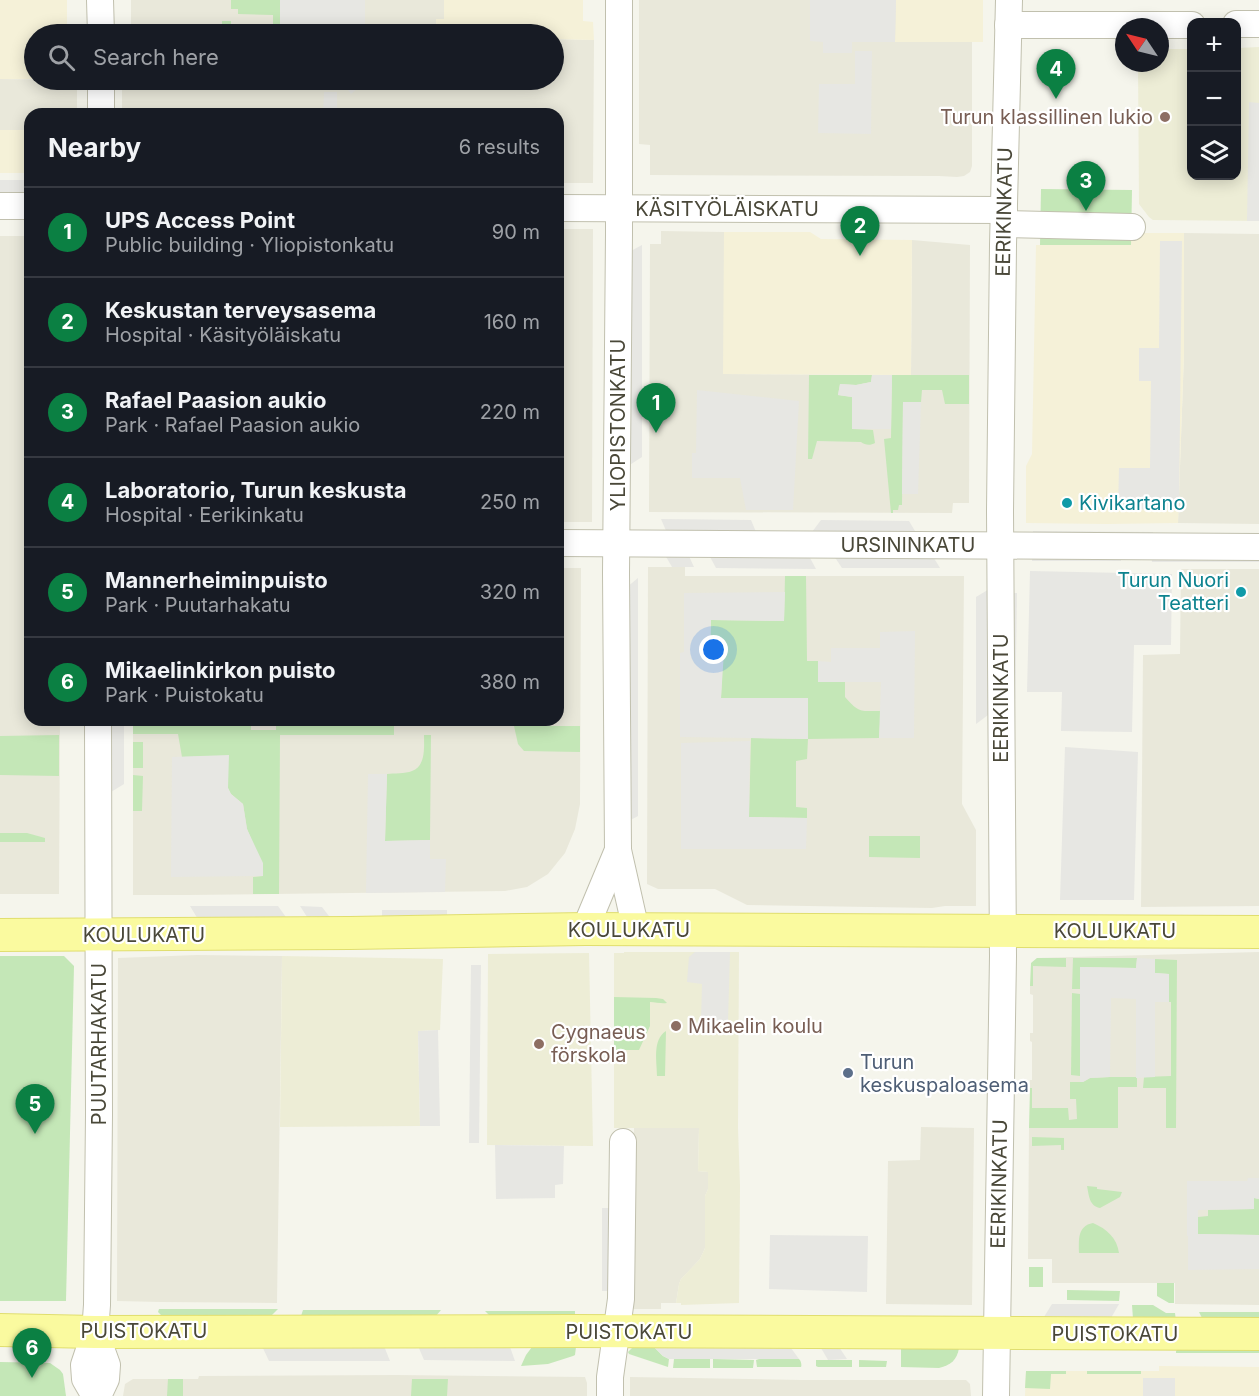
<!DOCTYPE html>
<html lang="en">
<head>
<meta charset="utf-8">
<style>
  :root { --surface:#171b24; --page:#242831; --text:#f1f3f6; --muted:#9ea1a6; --line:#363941; --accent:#0b8043 }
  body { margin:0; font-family:Inter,sans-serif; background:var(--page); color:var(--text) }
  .controls { position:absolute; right:18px; top:18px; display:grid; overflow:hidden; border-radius:12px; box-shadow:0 3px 15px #0003 }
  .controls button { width:54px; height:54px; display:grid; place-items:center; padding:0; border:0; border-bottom:2px solid var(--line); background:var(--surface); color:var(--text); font:30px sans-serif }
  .compass { position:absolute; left:1115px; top:18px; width:54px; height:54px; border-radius:50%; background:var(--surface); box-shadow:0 3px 15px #0003; rotate:305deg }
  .you { position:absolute; left:714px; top:650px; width:21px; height:21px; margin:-15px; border:4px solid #fff; border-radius:50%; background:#1a73e8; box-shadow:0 0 0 9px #1a73e833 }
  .badge { display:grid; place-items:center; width:39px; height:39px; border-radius:50%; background:var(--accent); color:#fff; font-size:20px; font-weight:700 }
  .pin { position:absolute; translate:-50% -50px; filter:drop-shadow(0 2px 3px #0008) }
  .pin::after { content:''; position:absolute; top:32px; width:21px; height:18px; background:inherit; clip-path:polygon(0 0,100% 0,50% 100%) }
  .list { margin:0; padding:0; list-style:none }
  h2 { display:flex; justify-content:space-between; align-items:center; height:78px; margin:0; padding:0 24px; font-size:26px }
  h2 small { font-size:20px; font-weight:400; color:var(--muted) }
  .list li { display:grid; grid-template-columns:39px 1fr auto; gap:18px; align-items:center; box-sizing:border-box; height:90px; padding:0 24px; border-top:2px solid var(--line) }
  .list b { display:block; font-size:22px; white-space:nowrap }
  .list p { margin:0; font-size:20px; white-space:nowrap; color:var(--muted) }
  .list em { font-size:20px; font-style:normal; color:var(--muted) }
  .icon { flex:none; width:33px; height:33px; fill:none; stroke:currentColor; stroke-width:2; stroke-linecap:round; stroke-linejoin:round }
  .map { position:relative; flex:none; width:1259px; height:1396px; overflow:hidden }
  .search { position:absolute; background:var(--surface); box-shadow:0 3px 15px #0003; left:24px; top:24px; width:540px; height:66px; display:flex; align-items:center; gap:15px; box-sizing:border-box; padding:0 21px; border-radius:33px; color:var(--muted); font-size:22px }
  .panel { position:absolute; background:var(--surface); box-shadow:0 3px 15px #0003; left:24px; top:108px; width:540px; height:618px; border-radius:18px }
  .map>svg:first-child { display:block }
</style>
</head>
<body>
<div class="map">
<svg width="1259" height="1396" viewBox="0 0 1259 1396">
  <rect width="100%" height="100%" fill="#f5f5ec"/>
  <g fill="#e9e8da">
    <path d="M131 0H444V19H436V34H131Z"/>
    <path d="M639 0H896V42L972 41V166L970 172 964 176 957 177 939 176 650 175V145L639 144Z"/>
    <path d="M554 39 594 40 593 183H558V114H122V80H554Z"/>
    <path d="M0 79 67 80V87H77V114H30V130H0Z"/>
    <path d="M558 229H593L592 522H558Z"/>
    <path d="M661 231 724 232V374L911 375 912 240 970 245 969 503H953L952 513 649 512 650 244H661Z"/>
    <path d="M1184 233 1259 234V524L1178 523 1184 353Z"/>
    <path d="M0 236H30V720H60L59 894H0Z"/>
    <path d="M648 567H685V576H964L962 804 976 830V906H945L932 908 747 905 715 889H658L647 884Z"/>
    <path d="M558 568H581L580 804 575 829 565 853 548 874 527 887 505 891 187 895H133V720H558Z"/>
    <path d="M1181 569H1259V906L1141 907 1143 655 1180 654Z"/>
    <path d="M1259 952V1305L1175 1304V1283H1052V1259H1028L1029 1128 1032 1108V1088H1030V1080H1032V1042L1030 1041V1033H1033V995L1030 994V986H1033V966L1037 958Z"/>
    <path d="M197 955 282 956 277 1303 161 1302 117 1301 118 958Z"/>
    <path d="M921 1127 974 1128 972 1305 886 1304 888 1161 920 1160Z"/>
    <path d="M634 1128H699L698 1171 708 1172V1189L705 1196V1248L700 1259 681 1279 679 1284 676 1303H661V1309H633Z"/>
    <path d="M396 1375 585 1377 587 1383V1396H123L125 1384 133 1379H198L199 1376Z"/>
    <path d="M630 1377 801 1380H966L970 1384 971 1396H630Z"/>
  </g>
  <g fill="#f5f1d8">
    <path d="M0 0H67V34H34V79H0Z"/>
    <path d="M444 0H583V21L593 22 594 40 554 39V34H436V19H444Z"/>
    <path d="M896 0H983V42H895Z"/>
    <rect x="0" y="130" width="30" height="43"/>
    <path d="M724 232H810L821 239 912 240 911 375 723 374Z"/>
    <path d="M1131 233H1184V353L1178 523 1107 524 1026 523V466L1032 454 1036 245H1130Z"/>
    <path d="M1159 1366 1259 1367V1396H1025L1026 1371H1159Z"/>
  </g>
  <g fill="#ededd6">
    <path d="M1259 47V221L1153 220 1149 217 1139 204 1138 63H1160V49H1191L1192 176H1236L1237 48Z"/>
    <path d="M624 952H739L738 1128 740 1186 739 1303 681 1305V1303H676L679 1284 681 1279 700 1259 705 1248V1196L708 1189V1172L698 1171 699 1128H614V953H624Z"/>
    <path d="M589 953 593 1146 487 1145 488 954Z"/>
    <path d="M282 956 443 959 440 1030 418 1031 420 1126 280 1127Z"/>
  </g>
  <g fill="#c4e7b7">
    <path d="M231 0H280V34H222V21H231V32H273V15L238 14V9H231Z"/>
    <path d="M1041 189 1132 190 1131 245H1040Z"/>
    <path d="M809 375H872L871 382 856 385 840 384 838 395 852 397V429L873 430 875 443C870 446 865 445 861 442L817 441 812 459H808Z"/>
    <path d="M892 375H969V404H945L942 390H922L921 402H903L902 505H899L898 510H893V513H891L884 439 891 438Z"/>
    <path d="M785 576H806L807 661H818V682H845V697C859 713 860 711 881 711L879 738 808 739 807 759 796 761V807L807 808V818L749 817 751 738 808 739 721 698 723 651 710 650 711 620 784 621Z"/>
    <path d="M133 720H251V730H276V720H394V735H280L279 894H253V877L263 876 254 846 247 829 243 804 231 794 228 788V756L182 757 178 734H133Z"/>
    <path d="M514 726H580V752L524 751 518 744Z"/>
    <path d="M59 735V776L0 775V736Z"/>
    <path d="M424 735H431L430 840 385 841 387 774C394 773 405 774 412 771 426 766 424 747 424 735Z"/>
    <rect x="133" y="742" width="10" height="26"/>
    <path d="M133 775 143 776 142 811H133Z"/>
    <path d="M0 833H27L45 838V842H0Z"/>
    <path d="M869 836H920V858L869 857Z"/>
    <path d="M0 956H64L74 966 66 1301H0Z"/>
    <path d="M1037 958H1066V967L1033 966V986H1030L1031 963Z"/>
    <path d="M1073 958H1137L1136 968 1080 967V989H1072Z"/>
    <path d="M1155 959 1177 960 1176 1128H1166V1088H1143L1144 1077 1171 1076V1002H1169V974L1155 973Z"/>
    <path d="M1072 993 1080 994V1076L1071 1075Z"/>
    <path d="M614 997 656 998 663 999 667 1003C661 1004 656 1002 650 1002V1026L639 1050H614Z"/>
    <path d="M666 1031 665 1076H657C657 1061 652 1040 666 1031Z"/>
    <path d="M1110 1077H1137V1087H1118V1128H1029L1030 1088H1032V1108H1068L1069 1120 1077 1119 1076 1099H1070V1082H1083L1090 1078Z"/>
    <path d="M1032 1137 1064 1138V1150H1061V1145L1032 1146Z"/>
    <path d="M1087 1186 1097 1187V1189L1122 1192 1120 1197 1100 1208C1089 1206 1089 1195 1087 1186Z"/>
    <path d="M1254 1198 1259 1199V1235L1198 1234V1217L1208 1216V1210L1254 1209Z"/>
    <path d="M1093 1223C1107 1229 1117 1238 1119 1253H1079C1079 1240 1077 1226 1093 1223Z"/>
    <rect x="1029" y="1267" width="14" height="20"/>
    <path d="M1157 1283H1174V1303H1169L1157 1296Z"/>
    <path d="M1067 1290 1120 1291 1119 1301 1067 1300Z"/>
    <path d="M1132 1305H1153L1166 1313H1175L1176 1321 1133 1319Z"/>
    <path d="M159 1309H278L270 1317H163L158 1312Z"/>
    <path d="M303 1310H441L435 1317 301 1316Z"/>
    <path d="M485 1311H575V1318H492Z"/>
    <path d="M1199 1312H1259V1321L1203 1320Z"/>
    <path d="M532 1347H576L575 1355 573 1356 548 1364 521 1366 526 1355Z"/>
    <path d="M654 1347 663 1356 669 1359 668 1367 629 1354 628 1352 632 1348Z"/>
    <path d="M959 1348C957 1360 951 1365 939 1368L901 1367V1349Z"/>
    <path d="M1178 1349H1259V1353H1176V1351Z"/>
    <path d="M674 1359H710V1368H673Z"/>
    <path d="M713 1359 754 1360 753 1368H713Z"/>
    <path d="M759 1359H799C801 1361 802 1365 801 1367H757L756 1360Z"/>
    <path d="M816 1360H852V1367H818L816 1366Z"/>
    <path d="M859 1360 887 1361 886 1367H859Z"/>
    <path d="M0 1362 50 1363 60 1370 63 1374 66 1396H0Z"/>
    <path d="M1026 1371H1066V1374H1051L1050 1389 1025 1388Z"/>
    <rect x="1087" y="1371" width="54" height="3"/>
    <path d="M168 1379H183V1396H167Z"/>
    <path d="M412 1379H448L447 1396H411Z"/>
  </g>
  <g fill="#e7e7e3">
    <rect x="280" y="0" width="85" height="34"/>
    <path d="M810 0H896L895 42H852V53H823V42L810 41Z"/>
    <path d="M855 51H872L871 134 818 133 819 84H855Z"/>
    <path d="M348 80H358V88L351 94 343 83Z"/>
    <path d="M324 92H337V114H323Z"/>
    <path d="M1249 102 1259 103V221H1247Z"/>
    <path d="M0 180H30V194L0 193Z"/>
    <path d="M1160 241H1182L1179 510 1118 509 1119 468H1150L1151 381H1139V348H1159Z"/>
    <path d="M642 245V457L628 466 629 252Z"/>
    <path d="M872 375H892L891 429H852V397L838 395 840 384 856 385 871 382Z"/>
    <path d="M697 390 799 401 793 510H746L740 478H692V453H696Z"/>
    <path d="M903 402H921L918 494H902Z"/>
    <path d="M661 519 751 520 756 532 667 533Z"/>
    <path d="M821 520 909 521 915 531 812 532Z"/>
    <path d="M1033 531 1153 532V538L1033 537Z"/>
    <path d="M688 554 694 567H672L665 555Z"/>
    <path d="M1121 554V561H1032V555Z"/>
    <path d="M709 555 809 556 816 569 716 568Z"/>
    <path d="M932 555 940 568H842L834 556Z"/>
    <path d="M1151 556 1259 557V562H1152Z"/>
    <path d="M1030 571 1172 574 1171 645H1134L1132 732 1061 731 1062 692H1027Z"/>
    <path d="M638 578V816L625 823 626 588Z"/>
    <path d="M991 588 988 715 976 724V597Z"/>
    <path d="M785 592 784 621 711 620 710 650 724 651 721 698H808V739L680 737V653L684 652V593Z"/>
    <path d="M1011 593H1017L1014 791Z"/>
    <path d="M915 631 914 738H879L881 682H818V661L831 662V648H880V632Z"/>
    <path d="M110 720H124V784L111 792Z"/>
    <path d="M750 741 749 817 807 818 806 849H681V743Z"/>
    <path d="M1065 747 1138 752 1134 900H1060Z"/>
    <path d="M229 755 228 788 231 794 243 804 247 829 263 863V876L171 877 172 757Z"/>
    <path d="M368 774H387L385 841 430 840V859H446L445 892 366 893Z"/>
    <path d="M190 906H278L288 920 199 921Z"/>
    <path d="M300 906 322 907 332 920H309Z"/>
    <rect x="382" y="910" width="65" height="6"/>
    <path d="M695 952H730L728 1022H701L702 984 687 982 689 957Z"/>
    <path d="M1137 958 1155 959V973L1169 974V1002H1155V1077L1136 1078V999L1111 998 1110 1077 1090 1078 1083 1082H1080V967L1136 968Z"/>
    <path d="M471 965H481L479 1143H469Z"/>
    <path d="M438 1030 440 1126H420L418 1031Z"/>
    <path d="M495 1145 564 1146 563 1184 555 1185V1198L496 1199Z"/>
    <path d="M1248 1178H1259V1199L1254 1198V1209L1198 1210V1234L1259 1235V1269L1188 1270V1236H1187V1181H1247Z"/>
    <rect x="602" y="1208" width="12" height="83"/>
    <path d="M770 1235 868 1236 867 1292 769 1289Z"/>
    <path d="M1052 1304H1119L1111 1318 1044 1317Z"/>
    <path d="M262 1346H384L390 1361H269Z"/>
    <path d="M418 1346 510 1347 515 1361 424 1360Z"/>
    <path d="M654 1347 791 1348 799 1359H669L663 1356Z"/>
    <path d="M839 1347 847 1359 828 1360 821 1348Z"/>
    <rect x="1143" y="1378" width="32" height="18"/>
  </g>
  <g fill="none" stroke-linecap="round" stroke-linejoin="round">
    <g stroke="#c1c0ae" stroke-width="28">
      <g id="minor">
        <path d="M100 0 101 34"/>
        <path d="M619 0V234L616 573 618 850 636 930"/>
        <path d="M1236 24H1259"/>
        <path d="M1008 25H1192"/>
        <path d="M101 114V80"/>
        <path d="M0 206H30"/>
        <path d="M558 208 1004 210"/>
        <path d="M1004 224 1132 227"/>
        <path d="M558 543 1259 547"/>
        <path d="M585 929 618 850"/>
        <path d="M95 1332 107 1365 106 1379 98 1396"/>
        <path d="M95 1396 85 1379 84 1365 95 1332 97 1305 99 1115 98 720"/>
        <path d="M610 1396V1377L621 1299 623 1142"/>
        <path d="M996 1396 1003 956 1000 511 1003 245 1009 0"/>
      </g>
    </g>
    <g stroke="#e0de6f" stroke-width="34">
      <g id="major">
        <path d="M0 935 350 933 585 929 1259 932"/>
        <path d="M0 1330 95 1332 570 1331 1259 1334"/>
      </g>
    </g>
    <use href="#minor" stroke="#fff" stroke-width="26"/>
    <use href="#major" stroke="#fafa9f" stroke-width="32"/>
  </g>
  <g fill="#8d6e63" stroke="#fff" stroke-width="2">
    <circle cx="1165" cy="117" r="6"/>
    <circle cx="676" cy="1026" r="6"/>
    <circle cx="539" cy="1044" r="6"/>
  </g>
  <g fill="#0f9aa8" stroke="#fff" stroke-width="2">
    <circle cx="1067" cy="503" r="6"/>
    <circle cx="1241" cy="592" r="6"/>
  </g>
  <circle fill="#5c6f8a" stroke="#fff" stroke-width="2" cx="848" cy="1073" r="6"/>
  <g text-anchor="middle" stroke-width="4.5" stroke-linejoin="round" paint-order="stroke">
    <g font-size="20" fill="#785e54" stroke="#fff" text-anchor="start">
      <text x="1153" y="124" text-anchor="end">Turun klassillinen lukio</text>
      <text x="688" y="1033">Mikaelin koulu</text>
      <text x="551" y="1039">Cygnaeus<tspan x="551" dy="23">förskola</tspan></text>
    </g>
    <g font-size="20" fill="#4a4839" stroke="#fff">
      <text x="727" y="216">KÄSITYÖLÄISKATU</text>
      <text transform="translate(1004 212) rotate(-89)" y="7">EERIKINKATU</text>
      <text transform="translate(618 425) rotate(-90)" y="7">YLIOPISTONKATU</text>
      <text x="908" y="552">URSININKATU</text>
      <text transform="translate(1001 698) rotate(-90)" y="7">EERIKINKATU</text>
      <text x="629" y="937">KOULUKATU</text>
      <text x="1115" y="938">KOULUKATU</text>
      <text x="144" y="942">KOULUKATU</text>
      <text transform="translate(99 1044) rotate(-90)" y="7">PUUTARHAKATU</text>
      <text transform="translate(999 1184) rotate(-89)" y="7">EERIKINKATU</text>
      <text x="144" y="1338">PUISTOKATU</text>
      <text x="629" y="1339">PUISTOKATU</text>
      <text x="1115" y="1341">PUISTOKATU</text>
    </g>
    <g font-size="20" fill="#0d838f" stroke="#fff" text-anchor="start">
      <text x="1079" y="510">Kivikartano</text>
      <text x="1229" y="587" text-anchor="end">Turun Nuori<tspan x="1229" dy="23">Teatteri</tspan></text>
    </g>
    <g font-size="20" fill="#4e5e75" stroke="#fff" text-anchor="start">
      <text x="860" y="1069">Turun<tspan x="860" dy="23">keskuspaloasema</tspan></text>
    </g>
  </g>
</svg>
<div class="controls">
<button>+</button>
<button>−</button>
<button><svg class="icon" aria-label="layers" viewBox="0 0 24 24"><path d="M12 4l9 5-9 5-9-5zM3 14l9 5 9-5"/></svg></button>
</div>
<svg class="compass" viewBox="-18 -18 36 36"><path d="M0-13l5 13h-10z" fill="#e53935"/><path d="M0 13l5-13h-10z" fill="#9ea1a6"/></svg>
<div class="you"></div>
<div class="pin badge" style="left:656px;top:433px">1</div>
<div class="pin badge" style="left:860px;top:256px">2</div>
<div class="pin badge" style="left:1086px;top:211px">3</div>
<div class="pin badge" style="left:1056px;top:99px">4</div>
<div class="pin badge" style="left:35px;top:1134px">5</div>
<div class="pin badge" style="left:32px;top:1378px">6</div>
<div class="search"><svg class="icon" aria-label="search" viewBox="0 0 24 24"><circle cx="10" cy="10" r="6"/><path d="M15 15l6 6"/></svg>Search here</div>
<section class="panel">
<h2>Nearby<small>6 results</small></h2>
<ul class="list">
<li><span class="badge">1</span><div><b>UPS Access Point</b><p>Public building · Yliopistonkatu</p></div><em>90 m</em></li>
<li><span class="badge">2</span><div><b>Keskustan terveysasema</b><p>Hospital · Käsityöläiskatu</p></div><em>160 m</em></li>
<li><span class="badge">3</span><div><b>Rafael Paasion aukio</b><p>Park · Rafael Paasion aukio</p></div><em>220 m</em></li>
<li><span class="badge">4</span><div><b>Laboratorio, Turun keskusta</b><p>Hospital · Eerikinkatu</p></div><em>250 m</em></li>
<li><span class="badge">5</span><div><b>Mannerheiminpuisto</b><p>Park · Puutarhakatu</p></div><em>320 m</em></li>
<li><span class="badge">6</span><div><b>Mikaelinkirkon puisto</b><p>Park · Puistokatu</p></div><em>380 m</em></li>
</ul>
</section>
</div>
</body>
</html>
